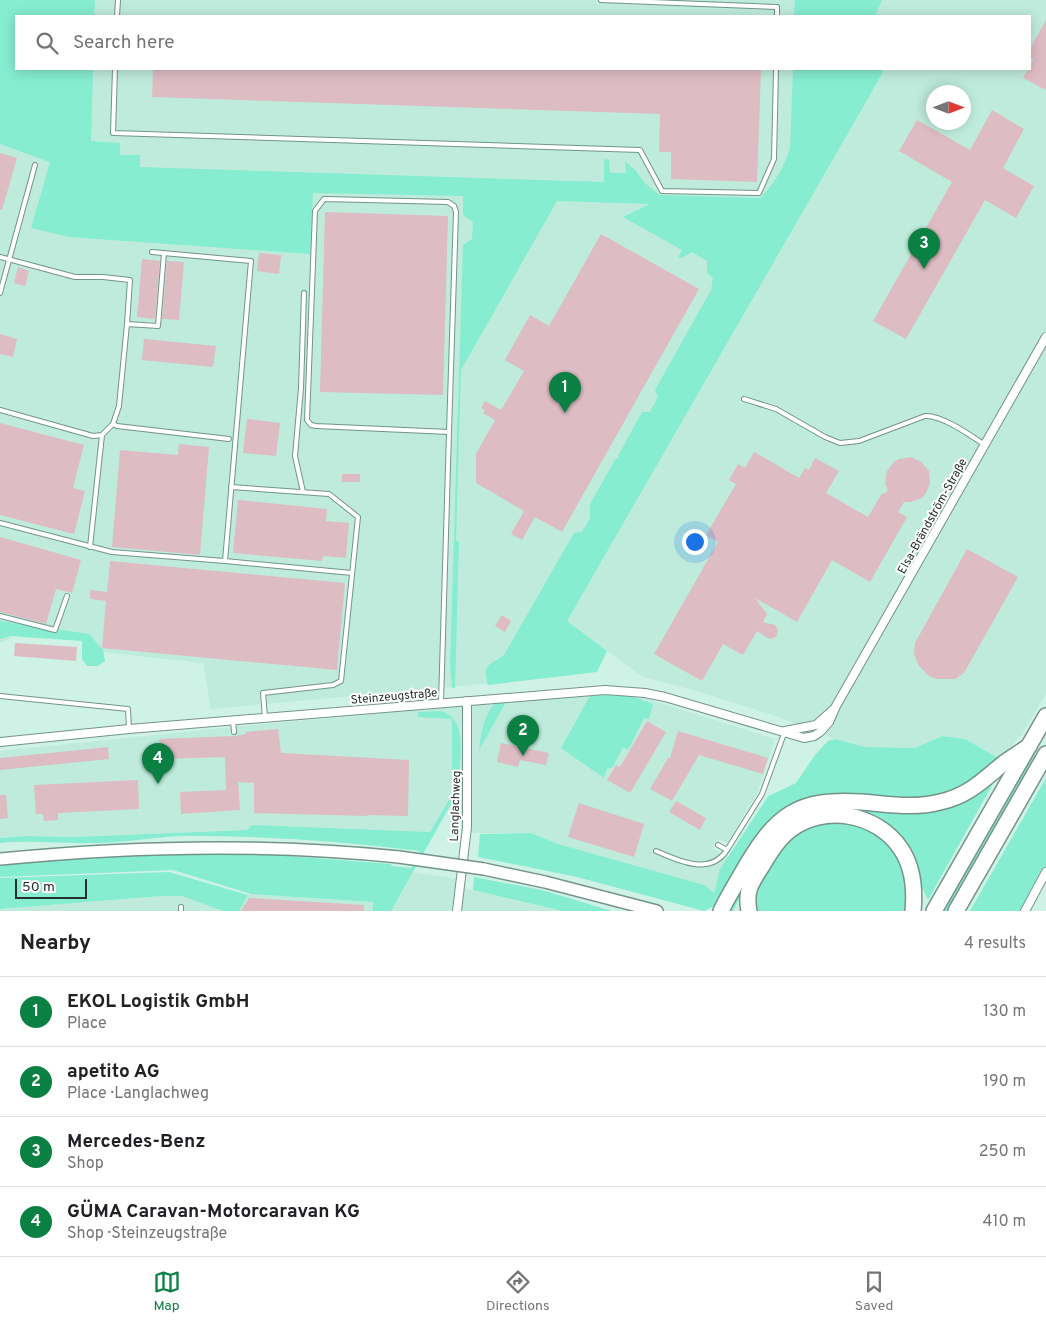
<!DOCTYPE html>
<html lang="en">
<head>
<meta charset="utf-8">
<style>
  :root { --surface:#fff; --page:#f6f6f6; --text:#202124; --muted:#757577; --line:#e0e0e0; --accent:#0b8043 }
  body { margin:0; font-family:Overpass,sans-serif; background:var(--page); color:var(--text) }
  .compass { position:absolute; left:926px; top:85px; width:45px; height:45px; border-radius:50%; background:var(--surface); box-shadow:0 2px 12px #0003; rotate:90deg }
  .scale { position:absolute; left:15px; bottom:12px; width:72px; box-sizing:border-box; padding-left:5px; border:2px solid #23302c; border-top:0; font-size:14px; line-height:18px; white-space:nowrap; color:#23302c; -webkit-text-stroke:4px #fff; paint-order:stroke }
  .you { position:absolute; left:694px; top:541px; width:18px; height:18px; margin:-12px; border:4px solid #fff; border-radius:50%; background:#1a73e8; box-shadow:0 0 0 8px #1a73e833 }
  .badge { display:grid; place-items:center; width:32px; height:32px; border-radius:50%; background:var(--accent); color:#fff; font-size:16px; font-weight:700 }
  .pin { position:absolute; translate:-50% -41px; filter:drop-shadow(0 1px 2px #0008) }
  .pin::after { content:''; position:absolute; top:26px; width:18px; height:15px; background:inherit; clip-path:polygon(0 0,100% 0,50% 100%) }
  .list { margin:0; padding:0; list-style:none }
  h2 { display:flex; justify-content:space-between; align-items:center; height:65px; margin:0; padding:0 20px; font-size:21px }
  h2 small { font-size:16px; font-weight:400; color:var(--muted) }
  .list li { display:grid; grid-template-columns:32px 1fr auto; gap:15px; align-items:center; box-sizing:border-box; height:70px; padding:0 20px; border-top:1px solid var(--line) }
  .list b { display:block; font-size:19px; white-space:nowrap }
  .list p { margin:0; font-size:16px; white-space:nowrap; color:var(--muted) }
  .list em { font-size:16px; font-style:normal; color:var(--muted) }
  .icon { flex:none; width:28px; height:28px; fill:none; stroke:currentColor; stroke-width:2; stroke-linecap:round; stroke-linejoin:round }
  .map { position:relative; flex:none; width:1046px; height:911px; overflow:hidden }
  .search { position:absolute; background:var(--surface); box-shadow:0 2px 12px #0003; left:15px; right:15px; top:15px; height:55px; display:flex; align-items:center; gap:12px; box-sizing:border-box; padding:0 18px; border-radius:0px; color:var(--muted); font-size:19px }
  .sheet { height:345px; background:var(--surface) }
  nav { display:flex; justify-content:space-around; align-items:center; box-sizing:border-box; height:70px; border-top:1px solid var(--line); background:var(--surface); font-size:14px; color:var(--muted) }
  nav a { display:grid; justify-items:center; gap:2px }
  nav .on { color:var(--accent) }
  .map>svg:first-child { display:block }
</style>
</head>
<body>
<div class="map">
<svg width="1046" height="911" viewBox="0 0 1046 911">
  <rect width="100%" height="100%" fill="#cff2e7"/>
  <g fill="#beebdc" fill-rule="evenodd">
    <path d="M0 0H1046V694L1022 734 1000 759 965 739 942 736 915 748 865 747 835 739 779 717 693 690 643 677 567 622 519 680 434 689 420 690 412 688 409 691 211 709 203 663 93 651 94 644 26 626 4 642H0ZM16 16H1030V69H16ZM934 92H964V122H934Z"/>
    <path d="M601 694 630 695 664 704 775 739 758 791 728 843 717 839 712 848 728 858 720 869 714 893 703 885 558 844 531 833H463L459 784 430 832 252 825 248 830 73 837 26 836 0 838V751L242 726Z"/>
    <path d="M413 872 458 879 459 887 560 911H391Z"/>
    <path d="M251 894 374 902 373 911H239L248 895Z"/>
    <path d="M162 896H182L223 911H0V909Z"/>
  </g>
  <g fill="#86edd0">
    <path d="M0 0H95L94 16H16V69H93L91 141 120 143V155H140V167L604 182V159L609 160 610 173H626L625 161 635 170 645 183 659 195 760 198C774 185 785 165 790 148L793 69H883L882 74 567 621 607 651 597 672 488 685C482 663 488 667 504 655L574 533 582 532 590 518V504L616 458H619L618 456 642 412H650L658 397 655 390 711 290 713 278 707 273V261L692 252 681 258 678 257 682 250 623 217 650 204 557 201 461 370 456 541H459L455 688H452L450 665 463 245 472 239 473 222 463 215V196L313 193 310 254 69 237 31 228 50 162 0 144Z"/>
    <path d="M795 0H882L876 14 880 16H794Z"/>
    <path d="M0 621 89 634 103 650 105 661 98 666H87L82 659V641L10 636 0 639Z"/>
    <path d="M603 695 630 696 653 704 649 719 644 718 628 750 623 747 613 767 607 769 604 778 561 748 590 696Z"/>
    <path d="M506 702 479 750C481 733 483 717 495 703Z"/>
    <path d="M441 711C468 720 460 754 459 776L452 777V719L418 717V712Z"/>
    <path d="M942 736 965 739 1000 759 980 777 939 795 772 819 756 838 716 905 704 911 577 877 478 857 480 834 531 833 558 844 704 885 714 893 720 869 769 795H771L796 783 815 755 828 741 835 739 865 747 915 748Z"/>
    <path d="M1037 751 1013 796 947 911H942L1022 773Z"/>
    <path d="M1046 778V866L1022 911H970Z"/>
    <path d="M995 780 928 900 902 844 831 810 761 858 733 911H726L759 854 827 807 889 811Z"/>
    <path d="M459 783V790L391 911H373V902L251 894 173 870 0 877V866L16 863 129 856 251 853 391 864 392 866 411 868 420 851C343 841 266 836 189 836 158 836 126 843 95 843 63 844 32 840 0 843V838L26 836 73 837 247 830 252 825 430 832Z"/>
    <path d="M838 819 878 832 903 864 908 911H754L757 887 776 852 800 830Z"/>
    <path d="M169 872 248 895 239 911H223L182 896H162L0 909V878Z"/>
    <path d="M474 877 542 890 612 911H562L473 890Z"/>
  </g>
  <g fill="#debcc4">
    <path d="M1046 20V90L1023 78 1028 69H1030L1033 59 1030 57V49Z"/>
    <path d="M153 69H761L757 182 671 179V152H659L660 114 152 97Z"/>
    <path d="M992 110 1024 129 1003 168 1034 186 1016 218 985 200 906 339 873 321 952 182 899 151 917 120 970 150Z"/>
    <path d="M0 153 17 158 2 210 0 209Z"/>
    <path d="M325 212 448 216 443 395 320 392Z"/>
    <path d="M601 234 699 289 562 532 535 517 522 540 511 534 524 511 476 483V454L495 420 483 413 485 410 481 408 485 401 501 410 524 371 505 360 530 315 549 326Z"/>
    <path d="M259 253 281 255 279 274 257 271Z"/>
    <path d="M142 259 160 261 155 319 137 317Z"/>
    <path d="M167 261 184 262 179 320 162 319Z"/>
    <path d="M18 267 29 271 25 286 14 283Z"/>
    <path d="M0 334 17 339 13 357 0 354Z"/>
    <path d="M144 339 216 346 213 367 142 360Z"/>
    <path d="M247 419 280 423 276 456 243 453Z"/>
    <path d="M0 423 84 445 73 488 85 491 74 534 0 515Z"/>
    <path d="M179 444 209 447 200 555 112 547 120 450 178 455Z"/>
    <path d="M754 452 799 478 805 468 809 470 815 458 839 471 826 493 868 517 881 495 888 491 885 483 887 471 894 462 899 459 911 457 921 462 929 471 930 483 926 493 922 498 911 502H904L898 512 907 517 870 582 832 560 797 622 755 598 767 614 763 622 775 625 778 630 777 635 774 638 769 639 757 631 743 655 723 644 702 681 654 654 718 542 706 535 736 484 729 480 738 464 745 468Z"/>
    <rect x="342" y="474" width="18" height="8"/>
    <path d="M238 500 327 509 326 521 349 523 346 558 323 556 322 561 233 553Z"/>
    <path d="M0 537 81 560 72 593 56 589 46 624 0 612Z"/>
    <path d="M967 549 1018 577 964 673 955 679H936L929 676 919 666 914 654 915 643Z"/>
    <path d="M110 561 345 583 337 670 102 648 106 601 90 599V590L107 592Z"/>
    <path d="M502 615 511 621 505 632 495 626Z"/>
    <path d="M15 643 77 647 76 661 14 656Z"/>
    <path d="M647 721 666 732 630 793 607 780 616 765 620 767Z"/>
    <path d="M278 729 281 753 409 760 408 816 367 815V816L254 813V783L238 782 240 810 181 814 180 792 226 790 225 757 159 759V739L235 736 246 734V732Z"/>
    <path d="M678 731 768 758 763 774 699 755 672 801 650 789 668 758H670Z"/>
    <path d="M501 743 549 753 546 765 520 760 518 767 497 762Z"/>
    <path d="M108 747 109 759 0 770V758Z"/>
    <path d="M138 780 139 809 58 813V820L44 821 43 814H36L34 785Z"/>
    <path d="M0 795H6L8 818 0 819Z"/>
    <path d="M676 801 706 818 700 830 669 812Z"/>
    <path d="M579 803 644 824 634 857 568 837Z"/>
    <path d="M249 898 364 905V911H241Z"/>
  </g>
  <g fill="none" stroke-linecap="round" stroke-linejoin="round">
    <g stroke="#73948a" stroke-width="6">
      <g id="service">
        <path d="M601 0 777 7V16"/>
        <path d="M117 16 118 0"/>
        <path d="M115 69 113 133 640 150 662 191 759 193 774 159 776 69"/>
        <path d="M152 252 251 261 225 561"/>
        <path d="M0 257 75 277H103L130 280 127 324"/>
        <path d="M0 293 35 165"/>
        <path d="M744 399 776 409 825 437 840 443 859 441 925 416C942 415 970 435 985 445"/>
        <path d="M0 410 93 436 102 435 113 424 117 426 229 439"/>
        <path d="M113 424 119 406 127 324 158 326 164 253"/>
        <path d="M231 487 329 494 358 517 341 681 333 685 263 693 265 718"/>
        <path d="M303 492 295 456 301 388 304 293"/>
        <path d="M0 523 112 552 225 561 352 573"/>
        <path d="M90 547 102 435"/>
        <path d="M0 616 55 630 67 596"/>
        <path d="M0 696 128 709 129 729"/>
        <path d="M441 703 449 432 316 426 311 425 307 420 315 211 324 199 448 202 454 206 456 212 449 432"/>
        <path d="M233 720 234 732"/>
        <path d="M718 845 727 850 762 794 785 731"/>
        <path d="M656 851C679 861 710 876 727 850"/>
        <path d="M181 907V911"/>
      </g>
    </g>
    <g stroke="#73948a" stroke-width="10">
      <g id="minor">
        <path d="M785 731 816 725 834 709"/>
        <path d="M0 742 129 729 605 690 645 693 665 697 804 738 814 736 820 732 829 722 836 706 1046 337"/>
        <path d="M457 911 467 827V701"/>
        <path d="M1025 911 1046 872"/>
      </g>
    </g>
    <g stroke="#73948a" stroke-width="14">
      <g id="secondary">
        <path d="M0 859C133 846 266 843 399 857"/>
        <path d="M484 869 545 882 657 911"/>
      </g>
    </g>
    <g stroke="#73948a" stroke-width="18">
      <g id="motorway">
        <path d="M721 911C728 896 737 882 745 868 776 815 797 798 861 802 888 804 913 809 940 802 968 796 983 780 1004 763 1012 757 1021 752 1029 746"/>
        <path d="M749 911C745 891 751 883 762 866 770 852 778 839 790 830 824 804 877 813 901 849 913 867 915 890 913 911"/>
        <path d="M934 911 1046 716"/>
        <path d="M956 911 1046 754"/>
      </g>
    </g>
    <use href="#service" stroke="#fff" stroke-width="4"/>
    <use href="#minor" stroke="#fff" stroke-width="8"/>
    <use href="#secondary" stroke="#fff" stroke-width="11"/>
    <use href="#motorway" stroke="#fff" stroke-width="15"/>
    <g stroke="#73948a" stroke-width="14" stroke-linecap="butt">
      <path id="secondary-bridge" d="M399 857 484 869"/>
    </g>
    <use href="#secondary-bridge" stroke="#fff" stroke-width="11"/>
  </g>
  <g text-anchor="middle" stroke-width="4" stroke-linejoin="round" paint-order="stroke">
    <g font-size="12" fill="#23302c" stroke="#fff">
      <text transform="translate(932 516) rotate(-61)" y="4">Elsa-Brändström-Straße</text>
      <text transform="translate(394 696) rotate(-5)" y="4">Steinzeugstraße</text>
      <text transform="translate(455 806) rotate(-88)" y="4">Langlachweg</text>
    </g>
  </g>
</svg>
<svg class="compass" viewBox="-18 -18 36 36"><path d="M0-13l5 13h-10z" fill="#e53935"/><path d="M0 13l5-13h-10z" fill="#757577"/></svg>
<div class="scale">50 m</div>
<div class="you"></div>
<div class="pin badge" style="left:565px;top:413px">1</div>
<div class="pin badge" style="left:523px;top:756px">2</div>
<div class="pin badge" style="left:924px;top:269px">3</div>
<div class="pin badge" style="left:158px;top:784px">4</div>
<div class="search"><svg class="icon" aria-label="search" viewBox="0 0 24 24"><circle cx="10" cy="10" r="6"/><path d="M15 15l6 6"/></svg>Search here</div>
</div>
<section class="sheet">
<h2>Nearby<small>4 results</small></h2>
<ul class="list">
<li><span class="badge">1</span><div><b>EKOL Logistik GmbH</b><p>Place</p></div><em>130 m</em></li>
<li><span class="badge">2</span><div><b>apetito AG</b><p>Place · Langlachweg</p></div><em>190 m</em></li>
<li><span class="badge">3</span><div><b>Mercedes-Benz</b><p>Shop</p></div><em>250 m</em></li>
<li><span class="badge">4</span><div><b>GÜMA Caravan-Motorcaravan KG</b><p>Shop · Steinzeugstraße</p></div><em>410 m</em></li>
</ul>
</section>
<nav>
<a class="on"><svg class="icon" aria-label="map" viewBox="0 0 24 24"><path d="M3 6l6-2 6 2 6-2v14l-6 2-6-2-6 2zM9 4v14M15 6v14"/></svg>Map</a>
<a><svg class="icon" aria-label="directions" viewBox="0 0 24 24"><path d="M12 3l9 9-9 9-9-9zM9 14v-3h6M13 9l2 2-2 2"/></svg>Directions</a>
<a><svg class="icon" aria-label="saved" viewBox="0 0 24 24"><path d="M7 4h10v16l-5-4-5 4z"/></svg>Saved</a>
</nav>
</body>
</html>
